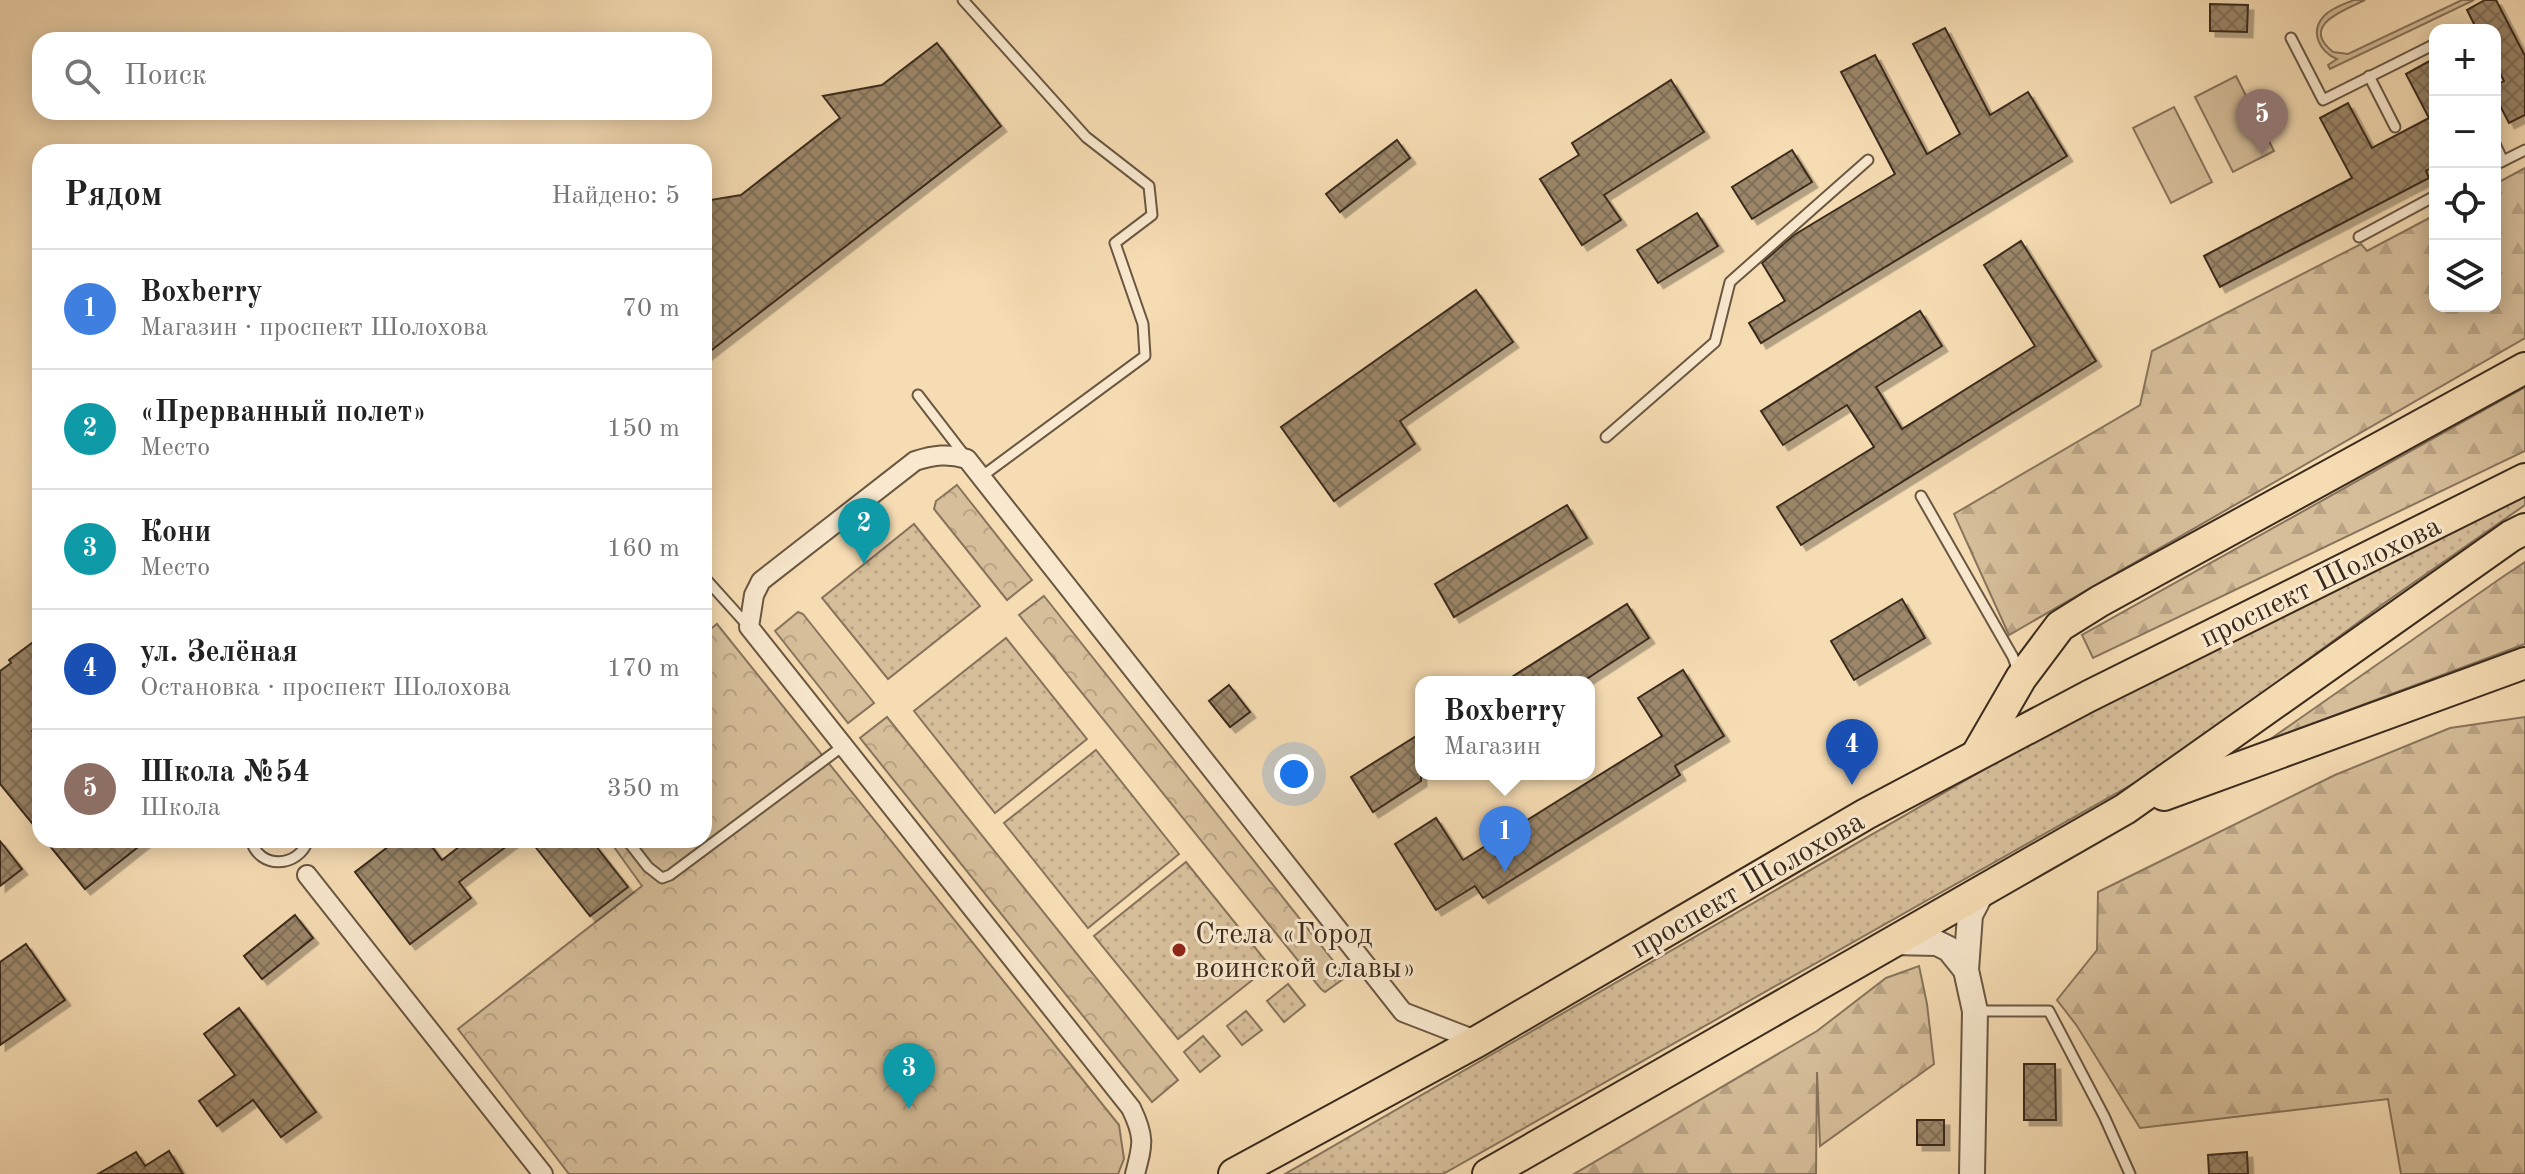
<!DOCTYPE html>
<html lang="ru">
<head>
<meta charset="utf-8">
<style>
  :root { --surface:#fff; --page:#f2f2f2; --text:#222; --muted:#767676; --line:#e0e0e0; --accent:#d93025 }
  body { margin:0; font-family:"Old Standard TT",serif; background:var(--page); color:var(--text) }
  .controls { position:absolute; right:24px; top:24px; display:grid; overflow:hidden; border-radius:16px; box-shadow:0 4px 20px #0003 }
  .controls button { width:72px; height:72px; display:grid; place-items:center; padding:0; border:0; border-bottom:2px solid var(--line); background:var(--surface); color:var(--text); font:40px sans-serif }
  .you { position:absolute; left:1294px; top:774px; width:28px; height:28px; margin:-20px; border:6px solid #fff; border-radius:50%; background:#1a73e8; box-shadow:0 0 0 12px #1a73e833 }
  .badge { display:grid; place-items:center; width:52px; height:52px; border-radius:50%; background:var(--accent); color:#fff; font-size:26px; font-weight:700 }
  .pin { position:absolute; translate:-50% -66px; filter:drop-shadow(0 2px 4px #0008) }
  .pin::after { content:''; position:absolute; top:42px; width:28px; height:24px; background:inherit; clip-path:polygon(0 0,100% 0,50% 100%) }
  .popup { position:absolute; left:1415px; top:676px; width:180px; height:104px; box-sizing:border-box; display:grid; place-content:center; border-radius:16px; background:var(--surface); filter:drop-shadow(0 2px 6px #0005); font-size:26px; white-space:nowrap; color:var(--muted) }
  .popup b { font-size:30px; color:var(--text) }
  .popup::after { content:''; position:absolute; left:50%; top:100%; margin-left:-16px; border:16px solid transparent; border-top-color:var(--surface) }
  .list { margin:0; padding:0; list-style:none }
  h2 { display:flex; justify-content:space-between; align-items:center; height:104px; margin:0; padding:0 32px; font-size:34px }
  h2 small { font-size:26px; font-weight:400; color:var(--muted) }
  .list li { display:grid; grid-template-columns:52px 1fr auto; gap:24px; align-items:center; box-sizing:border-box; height:120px; padding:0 32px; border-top:2px solid var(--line) }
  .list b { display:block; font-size:30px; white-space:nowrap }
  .list p { margin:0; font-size:26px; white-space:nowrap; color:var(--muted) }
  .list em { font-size:26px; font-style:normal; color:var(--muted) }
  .icon { flex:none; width:44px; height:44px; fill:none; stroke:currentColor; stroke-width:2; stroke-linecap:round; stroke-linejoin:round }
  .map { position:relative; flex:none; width:2525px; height:1174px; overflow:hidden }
  .search { position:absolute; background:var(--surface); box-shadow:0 4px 20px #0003; left:32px; top:32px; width:680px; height:88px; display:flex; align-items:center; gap:20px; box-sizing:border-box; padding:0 28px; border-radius:24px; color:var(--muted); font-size:30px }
  .panel { position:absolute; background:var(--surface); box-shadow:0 4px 20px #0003; left:32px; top:144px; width:680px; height:704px; border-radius:24px }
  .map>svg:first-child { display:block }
</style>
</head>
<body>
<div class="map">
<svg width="2525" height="1174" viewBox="0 0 2525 1174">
  <defs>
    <pattern id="grass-dots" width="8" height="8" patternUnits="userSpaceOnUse" patternTransform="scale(2)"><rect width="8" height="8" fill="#d6be9a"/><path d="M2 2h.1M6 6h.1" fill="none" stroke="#b9a384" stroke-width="1.8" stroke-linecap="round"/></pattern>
    <pattern id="forest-firs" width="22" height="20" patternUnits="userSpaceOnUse" patternTransform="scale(2)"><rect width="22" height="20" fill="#d6be9a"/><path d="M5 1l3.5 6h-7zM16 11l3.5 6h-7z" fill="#b9a384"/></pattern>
    <pattern id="park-crowns" width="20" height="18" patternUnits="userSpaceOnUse" patternTransform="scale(2)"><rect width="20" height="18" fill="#d6be9a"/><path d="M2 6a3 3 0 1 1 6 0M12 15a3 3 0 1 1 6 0" fill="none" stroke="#b9a384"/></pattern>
    <pattern id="building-cross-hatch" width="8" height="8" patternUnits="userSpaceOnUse" patternTransform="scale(2)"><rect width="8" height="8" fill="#9c876b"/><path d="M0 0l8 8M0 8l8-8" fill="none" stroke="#806f57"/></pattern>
    <filter id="shadow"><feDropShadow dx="5.5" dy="5.5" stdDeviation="0" flood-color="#0004"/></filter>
  </defs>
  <rect width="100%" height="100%" fill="#f6dcb3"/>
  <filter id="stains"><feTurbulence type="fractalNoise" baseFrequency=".0025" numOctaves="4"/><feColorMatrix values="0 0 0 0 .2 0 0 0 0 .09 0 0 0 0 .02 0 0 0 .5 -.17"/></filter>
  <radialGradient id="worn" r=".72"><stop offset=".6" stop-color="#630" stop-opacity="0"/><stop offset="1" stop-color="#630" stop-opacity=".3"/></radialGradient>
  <g fill="url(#grass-dots)" stroke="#88745c" stroke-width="2">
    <path d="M2525 494V505L2383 604 2161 768 1443 1174H1285L2189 651Z"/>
    <path d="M914 524 980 606 888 679 822 598Z"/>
    <path d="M1006 638 1087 739 995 813 914 711Z"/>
    <path d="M1096 750 1179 854 1088 928 1004 823Z"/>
    <path d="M1186 862 1270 966 1178 1039 1094 936Z"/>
    <path d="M1288 984 1305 1005 1284 1022 1267 1001Z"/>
    <path d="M1246 1011 1262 1030 1242 1045 1227 1026Z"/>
    <path d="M1203 1036 1220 1056 1200 1072 1184 1052Z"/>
  </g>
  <g fill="url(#forest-firs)" stroke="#88745c" stroke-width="2">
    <path d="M2525 168V338L2009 635 1954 514 2140 405 2152 351 2361 244 2367 251 2435 215V306H2495V184Z"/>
    <path d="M2525 387V451L2093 658 2082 635Z"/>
    <path d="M2525 562V644L2269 740 2501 578Z"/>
    <path d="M2525 717V1174H2401L2388 1099 2140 1128 2077 1026 2057 1000 2097 950 2098 892 2335 775 2450 728Z"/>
    <path d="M1919 966 1927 1004 1934 1064 1820 1146 1817 1072 1816 1174H1574L1817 1031 1886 978Z"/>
  </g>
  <g fill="url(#park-crowns)" stroke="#88745c" stroke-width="2">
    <path d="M957 485 1032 580 1007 600 934 509 936 501Z"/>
    <path d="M1044 596 1346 977 1325 992 1321 989 1019 615Z"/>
    <path d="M798 612 803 614 874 703 848 723 775 631Z"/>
    <path d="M717 624 1119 1125 1124 1159 1118 1174H569L458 1029 642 886 609 840H704V634Z"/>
    <path d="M887 717 1178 1080 1152 1102 860 738Z"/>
  </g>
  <g fill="#d6be9a" stroke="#88745c" stroke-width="2">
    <path d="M2354 0H2365C2345 10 2299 25 2333 52L2348 54 2462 0H2474L2330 69 2328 65 2337 59C2320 52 2309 32 2324 16 2331 8 2344 4 2354 0Z"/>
    <path d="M2236 76 2274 151 2233 172 2195 97Z"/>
    <path d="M2174 107 2212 182 2171 203 2133 128Z"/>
  </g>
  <g fill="url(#building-cross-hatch)" stroke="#3b2b1d" stroke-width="2" filter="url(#shadow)">
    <path d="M2485 0H2496L2525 56V115L2509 123 2495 96V86L2504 81 2495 63V30H2477L2467 10Z"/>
    <path d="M2210 4 2248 5 2247 32 2210 31Z"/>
    <path d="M1945 28 1990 115 2028 92 2067 156 1761 343 1749 323 1785 301 1762 263 1794 235 1895 174 1841 72 1875 55 1927 154 1960 134 1913 44Z"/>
    <path d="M937 43 1001 126 704 356V201L741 195 840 118 823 96 882 85Z"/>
    <path d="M2435 58V166L2426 171 2429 178 2220 287 2204 256 2352 178 2320 118 2348 103 2372 148 2429 118 2406 74Z"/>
    <path d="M1671 80 1704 132 1604 195 1621 220 1582 245 1540 179 1579 155 1572 143Z"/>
    <path d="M1397 140 1410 158 1340 212 1326 194Z"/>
    <path d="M1792 150 1812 182 1752 219 1732 187Z"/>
    <path d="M1697 213 1718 246 1658 283 1637 250Z"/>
    <path d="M2021 241 2096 361 1801 545 1777 507 1874 447 1847 405 1783 445 1761 411 1920 311 1942 346 1876 387 1902 429 2035 346 1984 265Z"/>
    <path d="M1476 290 1513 342 1400 421 1415 444 1334 501 1281 427Z"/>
    <path d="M1567 505 1587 538 1454 617 1435 584Z"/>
    <path d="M1902 599 1925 638 1854 680 1831 641Z"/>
    <path d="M1627 604 1649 638 1582 682H1504Z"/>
    <path d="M40 637V726L32 731 40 742V833L0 784V671L11 663 9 660Z"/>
    <path d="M1683 670 1724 736 1675 766 1680 775 1483 898 1475 886 1436 910 1395 844 1436 818 1463 860 1662 736 1638 698Z"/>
    <path d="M1229 685 1250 712 1230 727 1209 701Z"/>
    <path d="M1421 733V781L1373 812 1351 777Z"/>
    <path d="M45 840H147L85 889Z"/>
    <path d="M397 840H427L442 860 468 840H515L459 882 471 898 410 944 355 872Z"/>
    <path d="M530 840H591L628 887 590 916Z"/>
    <path d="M0 841 22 869 0 886Z"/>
    <path d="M295 915 313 938 262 979 244 956Z"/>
    <path d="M26 944 65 1000 0 1045V962Z"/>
    <path d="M239 1008 316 1112 281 1137 253 1100 217 1126 199 1101 235 1075 204 1034Z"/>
    <path d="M2024 1064H2055L2056 1120H2024Z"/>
    <rect x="1917" y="1120" width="27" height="25"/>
    <path d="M169 1151 183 1174H98L136 1152 145 1166Z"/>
    <path d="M2247 1152 2248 1174H2209L2208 1155Z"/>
  </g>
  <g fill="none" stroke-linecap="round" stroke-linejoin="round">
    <g stroke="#6a5742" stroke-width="13">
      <g id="service">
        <path d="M963 0 1086 137 1149 186 1152 215 1115 243 1143 324 1145 356 981 477"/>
        <path d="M2291 38 2323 100 2435 44"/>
        <path d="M2369 76 2395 127"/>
        <path d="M2495 144 2503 161"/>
        <path d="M2495 165 2525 150"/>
        <path d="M2359 237 2435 196"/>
        <path d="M918 395 965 456"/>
        <path d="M1606 437 1715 342 1730 282 1868 160"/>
        <path d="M1921 496 2013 657 2018 671"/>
        <path d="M704 577 749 627"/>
        <path d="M251 840C259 870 299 868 308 840"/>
        <path d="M627 840 648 867 662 878 670 875 843 746"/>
        <path d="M1975 1011H2049L2104 1116 2130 1174"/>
      </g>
    </g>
    <g stroke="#6a5742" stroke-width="22">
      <g id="minor">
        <path d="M307 875 543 1174"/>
        <path d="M1135 1174C1143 1144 1145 1137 1131 1108L749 627 754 595 761 581 915 461C934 455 948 453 967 459L1403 1012 1478 1041"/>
      </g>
    </g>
    <g stroke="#6a5742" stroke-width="28">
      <g id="tertiary">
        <path d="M1892 942 1937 943 1949 949 1966 970"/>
        <path d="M1972 1174 1975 1011 1966 970 1970 915 1983 890"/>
      </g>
    </g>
    <g stroke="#3b2b1d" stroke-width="34">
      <g id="primary">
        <path d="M1977 754 2021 678 2060 626 2100 601 2525 368"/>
        <path d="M2164 795 2525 663"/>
        <path d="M1234 1174 1478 1041 1866 814 2089 696 2525 479"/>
        <path d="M1488 1174 2125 809 2511 536 2525 529"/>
      </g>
    </g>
    <use href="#service" stroke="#f9e8ce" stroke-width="9"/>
    <use href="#minor" stroke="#f9e8ce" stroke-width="18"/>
    <use href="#tertiary" stroke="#f9e8ce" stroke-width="24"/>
    <use href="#primary" stroke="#f6dcb3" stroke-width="30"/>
  </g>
  <circle fill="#8f2418" stroke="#f9e8ce" stroke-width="3" cx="1179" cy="950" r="8"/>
  <g text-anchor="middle" stroke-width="6" stroke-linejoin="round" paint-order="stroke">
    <g font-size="30" fill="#3b2b1d" stroke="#f9e8ce">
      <text transform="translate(2320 581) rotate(-26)" y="10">проспект Шолохова</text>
      <text transform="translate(1747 884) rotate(-30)" y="10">проспект Шолохова</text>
    </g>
    <g font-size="30" fill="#3b2b1d" stroke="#f9e8ce" text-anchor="start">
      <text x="1195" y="943">Стела «Город<tspan x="1195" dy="34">воинской славы»</tspan></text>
    </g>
  </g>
  <rect width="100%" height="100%" filter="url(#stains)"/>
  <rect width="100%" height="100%" fill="url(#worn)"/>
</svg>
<div class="controls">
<button>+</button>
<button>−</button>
<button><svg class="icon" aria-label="locate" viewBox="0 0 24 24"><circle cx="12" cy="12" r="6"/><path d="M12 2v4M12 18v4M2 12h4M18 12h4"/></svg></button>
<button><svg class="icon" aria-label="layers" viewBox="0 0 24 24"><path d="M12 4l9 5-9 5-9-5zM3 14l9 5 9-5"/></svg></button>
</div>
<div class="you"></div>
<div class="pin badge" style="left:1505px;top:872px;background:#3f7fe0">1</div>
<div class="popup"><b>Boxberry</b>Магазин</div>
<div class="pin badge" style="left:864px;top:564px;background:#0f9aa8">2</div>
<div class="pin badge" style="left:909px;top:1109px;background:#0f9aa8">3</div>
<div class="pin badge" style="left:1852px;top:785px;background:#1a4fb4">4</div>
<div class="pin badge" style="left:2262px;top:155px;background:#8d6e63">5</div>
<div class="search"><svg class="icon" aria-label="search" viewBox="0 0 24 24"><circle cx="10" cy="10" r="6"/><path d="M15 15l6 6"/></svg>Поиск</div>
<section class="panel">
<h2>Рядом<small>Найдено: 5</small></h2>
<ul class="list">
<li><span class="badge" style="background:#3f7fe0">1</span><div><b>Boxberry</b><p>Магазин · проспект Шолохова</p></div><em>70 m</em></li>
<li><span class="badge" style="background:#0f9aa8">2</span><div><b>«Пpepвaнный пoлeт»</b><p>Место</p></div><em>150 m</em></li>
<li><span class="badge" style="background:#0f9aa8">3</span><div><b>Кони</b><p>Место</p></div><em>160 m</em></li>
<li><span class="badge" style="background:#1a4fb4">4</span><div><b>ул. Зелёная</b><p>Остановка · проспект Шолохова</p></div><em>170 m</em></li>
<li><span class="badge" style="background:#8d6e63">5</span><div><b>Школа №54</b><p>Школа</p></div><em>350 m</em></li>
</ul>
</section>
</div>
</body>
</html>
